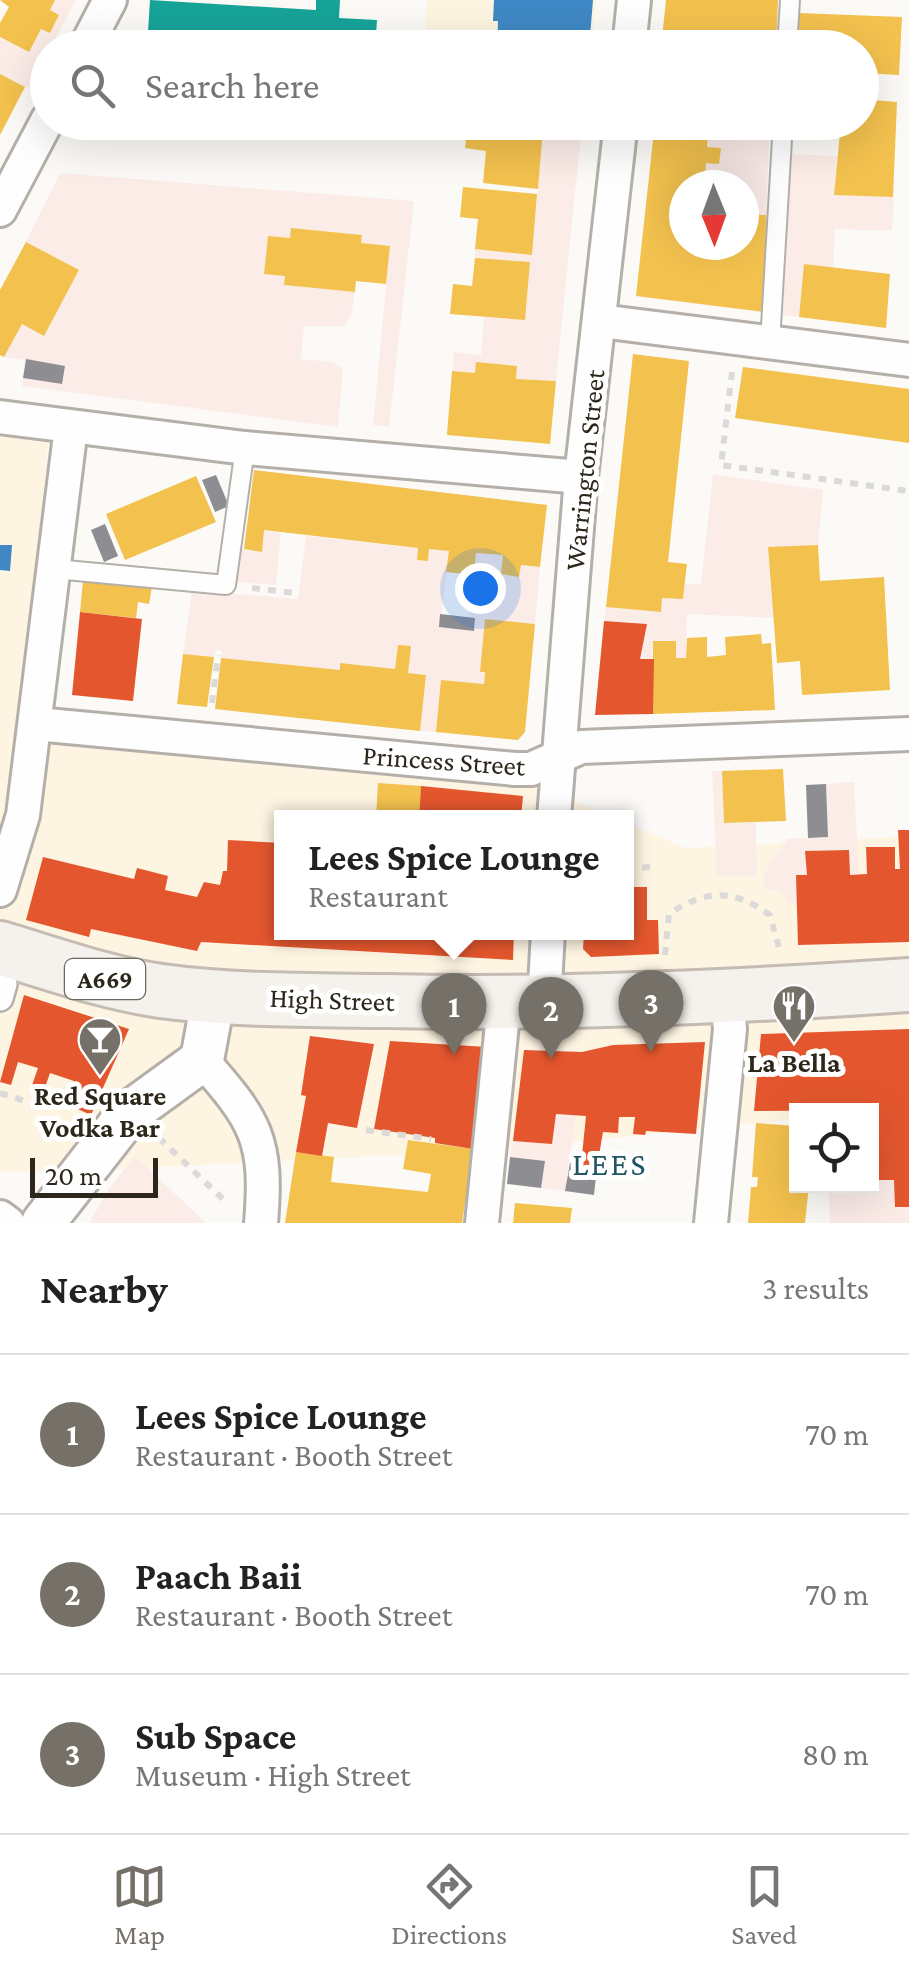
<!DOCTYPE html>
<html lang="en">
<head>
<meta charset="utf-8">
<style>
  :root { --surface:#fff; --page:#f2f2f2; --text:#222; --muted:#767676; --line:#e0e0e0; --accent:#757168 }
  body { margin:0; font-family:"Crimson Pro",serif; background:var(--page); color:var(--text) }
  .controls { position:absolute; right:30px; bottom:30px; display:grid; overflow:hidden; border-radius:0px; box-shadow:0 10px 40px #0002 }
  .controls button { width:90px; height:90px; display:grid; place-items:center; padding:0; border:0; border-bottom:2px solid var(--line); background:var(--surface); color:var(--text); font:50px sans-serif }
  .compass { position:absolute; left:669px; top:170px; width:90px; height:90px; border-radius:50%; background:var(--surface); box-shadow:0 10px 40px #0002; rotate:179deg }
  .scale { position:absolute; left:30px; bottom:25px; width:128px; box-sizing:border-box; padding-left:10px; border:5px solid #2d271b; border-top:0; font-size:28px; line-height:35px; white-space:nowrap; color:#2d271b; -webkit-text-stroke:8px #fff; paint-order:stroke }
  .you { position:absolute; left:480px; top:588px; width:35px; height:35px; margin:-25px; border:8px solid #fff; border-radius:50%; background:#1a73e8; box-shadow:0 0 0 15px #1a73e833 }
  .badge { display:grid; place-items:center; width:65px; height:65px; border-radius:50%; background:var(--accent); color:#fff; font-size:32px; font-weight:700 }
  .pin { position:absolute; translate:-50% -82px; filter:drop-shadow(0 2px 5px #0008) }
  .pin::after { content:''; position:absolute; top:52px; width:35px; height:30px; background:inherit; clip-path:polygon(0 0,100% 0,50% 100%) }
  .popup { position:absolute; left:274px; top:810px; width:360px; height:130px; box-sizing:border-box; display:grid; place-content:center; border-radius:0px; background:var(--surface); filter:drop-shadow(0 2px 8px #0005); font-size:32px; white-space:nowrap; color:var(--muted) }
  .popup b { font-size:38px; color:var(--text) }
  .popup::after { content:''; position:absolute; left:50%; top:100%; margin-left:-20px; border:20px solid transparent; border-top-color:var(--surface) }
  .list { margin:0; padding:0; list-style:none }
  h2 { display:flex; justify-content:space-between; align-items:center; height:130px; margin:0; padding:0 40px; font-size:42px }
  h2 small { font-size:32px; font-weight:400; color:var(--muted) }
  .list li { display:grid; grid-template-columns:65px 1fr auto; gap:30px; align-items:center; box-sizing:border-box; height:160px; padding:0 40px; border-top:2px solid var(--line) }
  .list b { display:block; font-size:38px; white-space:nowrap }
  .list p { margin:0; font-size:32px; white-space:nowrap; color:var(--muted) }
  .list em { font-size:32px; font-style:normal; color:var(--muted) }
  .icon { flex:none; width:55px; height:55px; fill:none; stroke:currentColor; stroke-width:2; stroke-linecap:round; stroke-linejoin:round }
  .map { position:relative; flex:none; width:909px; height:1223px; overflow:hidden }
  .search { position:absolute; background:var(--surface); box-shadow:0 10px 40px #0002; left:30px; right:30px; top:30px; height:110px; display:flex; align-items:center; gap:25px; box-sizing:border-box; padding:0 35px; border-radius:55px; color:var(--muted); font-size:38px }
  .sheet { height:610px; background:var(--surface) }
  nav { display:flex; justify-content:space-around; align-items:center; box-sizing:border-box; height:140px; border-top:2px solid var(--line); background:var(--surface); font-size:28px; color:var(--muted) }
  nav a { display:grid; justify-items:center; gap:5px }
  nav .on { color:var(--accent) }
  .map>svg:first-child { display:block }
</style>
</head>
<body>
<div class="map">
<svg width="909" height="1223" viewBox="0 0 909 1223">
  <rect width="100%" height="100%" fill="#fcfaf7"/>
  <g fill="#fef4e2">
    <path d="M427 0H596L591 47 424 48Z"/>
    <path d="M0 435 48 442 17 792 53 738 525 781 613 817 282 818V932H626L627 823 686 848 909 836V1107L872 1111 796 1110V1119L497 1150 42 1173 0 1171Z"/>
  </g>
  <g fill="#fbece8">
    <path d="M55 0H76L51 47 48 48 47 55 30 89 0 74V38L29 52 41 29 50 32 59 15 50 10Z"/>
    <path d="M554 122 582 125 556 381 516 379 517 366 477 362 475 373 452 371 454 352 481 355 484 317 525 320 530 263 475 258V249L532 254 543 130 474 123Z"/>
    <path d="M709 123H770L766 215 744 214V185H704Z"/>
    <path d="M790 154 837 156 834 195 893 197 894 202 892 231 835 229 833 267 804 264 799 317 783 315Z"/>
    <path d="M60 173 414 201 389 427 373 425 390 246 361 243 362 235 292 228 290 238 268 237 264 273 285 276V285L355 292 351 316 344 326H304L301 359 333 362 343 369 338 427 22 386 23 378 61 384 64 366 4 357 22 324 44 335 79 271 26 242Z"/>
    <path d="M713 474 823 490 818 545 768 548 773 618 687 614 686 658H676V642L654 659H640L646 624 604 621 606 607 660 612 662 598 683 599 685 584H701Z"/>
    <path d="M264 530 281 533 276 585 234 582 238 549 261 552Z"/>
    <path d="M306 536 418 548V560L428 561 429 549 449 551 440 627 474 630 475 618 469 617 476 553 503 555 502 574 519 576 521 565 540 567 535 624 485 620 480 671 485 672 484 684 441 680 436 732 420 731 426 675 408 673 410 646H398L395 669 341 663 340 670 221 658 222 651 215 650 214 657 183 654 192 590 298 599Z"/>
    <path d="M712 771H722L724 823H756L757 875 717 876Z"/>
    <path d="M854 782 859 874 850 875 848 850 806 851 807 875H796L797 903H789L781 892 765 889 764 874 787 839 828 837 826 784Z"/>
    <path d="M556 1114 576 1115 565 1191 541 1188 545 1161 510 1157 513 1141Z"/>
    <path d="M135 1156 206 1223H89L110 1187Z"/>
    <path d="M872 1180H894L909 1207V1223H830L829 1186H872Z"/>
  </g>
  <g fill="#f2c14e">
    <path d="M0 0H55L50 10 59 15 50 33 41 29 29 52 0 37V23L9 7Z"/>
    <path d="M666 0H778L776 48 698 44V48H661Z"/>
    <path d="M798 13 902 17 899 75 862 73V48H796Z"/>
    <path d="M0 74 25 87 0 135Z"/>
    <path d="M862 99 897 102 893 197 834 195 841 122H862Z"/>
    <path d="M468 122 543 129 538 189 483 183 486 151 465 148Z"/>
    <path d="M655 122H709L707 147 721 148 719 164 706 163 704 185H684V245H698L697 254H733L734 245H744V214L766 215 765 312 636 296Z"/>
    <path d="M463 187 537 194 532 255 475 249 478 219 460 217Z"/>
    <path d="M291 228 362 235 361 243 390 246 386 284 356 281 355 292 284 285 285 276 264 274 268 236 290 238Z"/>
    <path d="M26 242 79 270 44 336 22 324 4 357 0 355V290Z"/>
    <path d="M475 258 530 262 525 320 450 314 453 284 472 286Z"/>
    <path d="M804 264 890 274 886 328 799 317Z"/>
    <path d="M633 354 689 361 668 562 687 564 683 599 662 598 661 612 606 607Z"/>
    <path d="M476 362 517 366 516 379 556 381 550 444 447 435 452 371 475 373Z"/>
    <path d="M743 367 909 389V443L735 418Z"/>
    <path d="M254 470 547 505 540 567 521 565 519 577 501 574 503 555 476 553 474 575 446 572 449 551 429 549 428 561 417 560 418 548 264 530 262 552 244 549Z"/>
    <path d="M196 476 216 522 125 560 106 514Z"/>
    <path d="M818 545 820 581 884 577 890 690 802 695 800 661 777 663 768 547Z"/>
    <path d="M83 581 152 587 149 604 138 602 136 618 80 612Z"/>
    <path d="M485 619 535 624 525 732 518 740 436 732 441 680 484 684 485 672H480Z"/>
    <path d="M761 634 762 644 771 643 775 710 653 714V641H676V658H686L687 638 707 637V657L726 655 725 637Z"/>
    <path d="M398 645 411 646 408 673 426 675 420 731 215 709 221 658 340 670V663L395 669Z"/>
    <path d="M183 654 214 657 207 707 177 704Z"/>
    <path d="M783 769 786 821 724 823 722 771Z"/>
    <path d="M378 783 421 786 419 818H376Z"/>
    <path d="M756 1123 796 1126V1186H809L805 1223H748L751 1187H757L758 1177H752Z"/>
    <path d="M408 1140 473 1149 462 1223H285L296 1152 334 1157 331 1182 428 1192 431 1174 403 1169Z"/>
    <path d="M515 1203 572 1208 570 1223H513Z"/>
  </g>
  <g fill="#e4572e">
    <path d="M80 612 142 619 133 701 72 695Z"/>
    <path d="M604 621 647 624 640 659H654L653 714 595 715Z"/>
    <path d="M421 786 523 796 521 818H419Z"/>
    <path d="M898 830H909V942L798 945 796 875H807L805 851 849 850 850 875 867 874 866 847H895V869H900Z"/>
    <path d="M228 840 282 843V932H514L513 960 201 942 197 951 91 929 89 937 26 920 43 857 134 879 137 868 168 876 165 890 197 897 204 882 220 885 223 871H227Z"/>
    <path d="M626 887H647V920H658L659 954 591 957 583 949 584 932H626Z"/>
    <path d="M24 995 129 1029 91 1115 64 1103 74 1081 50 1073 42 1096 30 1091 38 1068 18 1062 11 1085 0 1082Z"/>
    <path d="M909 1029V1207H895L894 1180H872V1110L754 1111 761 1034Z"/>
    <path d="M310 1036 374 1044 357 1128 328 1123 322 1156 296 1152 306 1096 301 1095Z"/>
    <path d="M390 1041 487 1047 473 1149 435 1143V1138L374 1129Z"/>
    <path d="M705 1042 696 1134 646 1131 645 1135 633 1134 635 1117H619L618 1133 603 1132 597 1167 581 1165 586 1116 556 1114 552 1144 513 1141 524 1050 582 1052 613 1045Z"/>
  </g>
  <g fill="#3f88c5">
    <path d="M494 0H593L589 48H497L498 21H493Z"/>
    <path d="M0 545H12L10 571 0 570Z"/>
  </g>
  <g fill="#17a398">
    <path d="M150 0 316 10V0H340L339 18 377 20 375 48H147Z"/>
    <path d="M266 122H370L369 133 266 125Z"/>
  </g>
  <g fill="#8d8d92">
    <path d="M26 359 65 366 62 384 23 378Z"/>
    <path d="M216 475 229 506 215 512 202 480Z"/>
    <path d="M105 524 118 556 104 562 91 530Z"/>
    <path d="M440 614 475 618 474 631 439 627Z"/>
    <path d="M826 784 828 837 808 838 806 785Z"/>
    <path d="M510 1157 545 1161 541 1188 507 1184Z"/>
    <path d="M570 1163 597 1167 594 1195 565 1191Z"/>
  </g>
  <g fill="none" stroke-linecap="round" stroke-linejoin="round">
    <g stroke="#b4b0a9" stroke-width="22">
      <g id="service">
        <path d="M787 48 790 0"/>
        <path d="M770 343 783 122"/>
        <path d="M55 569 226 585 245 448"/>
      </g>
    </g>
    <g stroke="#b4b0a9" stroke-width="30">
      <path id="pedestrian" d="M0 998 4 984"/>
    </g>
    <g stroke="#b4b0a9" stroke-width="38">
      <g id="minor">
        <path d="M85 48 110 0"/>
        <path d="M629 48 634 0"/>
        <path d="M0 210 48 119"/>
        <path d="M600 321 909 360"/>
        <path d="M0 417 245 448 581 477"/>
        <path d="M36 724 515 769H531L581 747 909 734"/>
        <path d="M554 818 581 477 621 122"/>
        <path d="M0 890 23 815 71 427"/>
        <path d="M544 1003 548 932"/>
        <path d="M202 1060C256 1121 268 1140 261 1223"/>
        <path d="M0 1217 8 1223"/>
        <path d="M482 1223 504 1004"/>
        <path d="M711 1223 730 1029 727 998"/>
      </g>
    </g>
    <g stroke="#b4b0a9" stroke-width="48">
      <path id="tertiary" d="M43 1223 129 1113 202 1060 214 995"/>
    </g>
    <g stroke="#c4bbb3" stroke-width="58">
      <path id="primary" d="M0 948C53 964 106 983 161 991 235 1001 313 1000 388 1001 562 1005 735 997 909 985"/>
    </g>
    <g stroke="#dbdad8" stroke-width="6" stroke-dasharray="8 8" stroke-linecap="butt">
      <path d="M732 372 721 465 908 491"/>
      <path d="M252 588 295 593"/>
      <path d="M212 703 218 655"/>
      <path d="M626 868 652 867"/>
      <path d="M665 955 669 914C706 889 734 889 770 915L779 948"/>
      <path d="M0 1093 37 1105"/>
      <path d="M366 1130 431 1139"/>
      <path d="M159 1138 226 1202"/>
    </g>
    <use href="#service" stroke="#fffefe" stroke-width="18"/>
    <use href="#pedestrian" stroke="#fffefe" stroke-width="25"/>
    <use href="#minor" stroke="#fffefe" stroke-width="32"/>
    <use href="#tertiary" stroke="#fffefe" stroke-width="42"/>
    <use href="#primary" stroke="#f5f1ed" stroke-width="52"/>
  </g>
  <defs>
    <g id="restaurant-pin" transform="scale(2.25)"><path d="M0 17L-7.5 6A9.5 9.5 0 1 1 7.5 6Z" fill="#757168" stroke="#fff"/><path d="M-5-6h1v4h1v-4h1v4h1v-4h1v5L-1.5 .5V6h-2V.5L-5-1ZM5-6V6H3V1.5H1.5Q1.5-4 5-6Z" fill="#fff"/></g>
    <g id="bar-pin" transform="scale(2.25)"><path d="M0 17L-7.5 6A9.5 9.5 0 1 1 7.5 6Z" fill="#757168" stroke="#fff"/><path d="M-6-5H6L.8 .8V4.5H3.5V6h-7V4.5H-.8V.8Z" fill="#fff"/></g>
  </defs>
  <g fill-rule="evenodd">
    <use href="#restaurant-pin" x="794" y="1006"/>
    <use href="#bar-pin" x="100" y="1039"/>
  </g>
  <g text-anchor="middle" stroke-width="10" stroke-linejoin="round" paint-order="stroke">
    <rect fill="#fff" stroke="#6c685f" stroke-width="2.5" x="65" y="959" width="80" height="40" rx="8"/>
    <g font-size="25" font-weight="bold" fill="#2d271b">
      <text x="105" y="988">A669</text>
    </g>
    <g font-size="28" fill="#2d271b" stroke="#fff">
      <text transform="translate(584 470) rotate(-84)" y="10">Warrington Street</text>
      <text transform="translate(444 760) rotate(4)" y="10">Princess Street</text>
      <text transform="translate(332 999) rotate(2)" y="10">High Street</text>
    </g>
    <g font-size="28" font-weight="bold" fill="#2d271b" stroke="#fff">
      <text x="794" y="1072">La Bella</text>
      <text x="100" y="1105">Red Square<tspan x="100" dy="32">Vodka Bar</tspan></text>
    </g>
    <g font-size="32" letter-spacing="2.5" fill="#205563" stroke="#fff">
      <text x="610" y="1175">LEES</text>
    </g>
  </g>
</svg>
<div class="controls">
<button><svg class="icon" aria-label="locate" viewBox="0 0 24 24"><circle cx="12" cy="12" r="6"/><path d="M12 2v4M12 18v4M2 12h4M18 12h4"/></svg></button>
</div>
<svg class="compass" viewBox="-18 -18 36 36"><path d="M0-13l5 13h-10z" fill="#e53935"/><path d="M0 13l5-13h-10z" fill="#767676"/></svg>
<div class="scale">20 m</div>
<div class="you"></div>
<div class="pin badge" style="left:454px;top:1055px">1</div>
<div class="popup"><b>Lees Spice Lounge</b>Restaurant</div>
<div class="pin badge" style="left:551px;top:1059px">2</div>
<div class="pin badge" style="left:651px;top:1052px">3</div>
<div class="search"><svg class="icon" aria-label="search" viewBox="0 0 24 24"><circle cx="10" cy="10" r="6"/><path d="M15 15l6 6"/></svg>Search here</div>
</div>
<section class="sheet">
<h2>Nearby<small>3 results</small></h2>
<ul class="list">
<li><span class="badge">1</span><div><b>Lees Spice Lounge</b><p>Restaurant · Booth Street</p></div><em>70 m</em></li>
<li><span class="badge">2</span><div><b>Paach Baii</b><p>Restaurant · Booth Street</p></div><em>70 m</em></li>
<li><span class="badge">3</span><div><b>Sub Space</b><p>Museum · High Street</p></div><em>80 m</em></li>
</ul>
</section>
<nav>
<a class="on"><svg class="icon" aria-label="map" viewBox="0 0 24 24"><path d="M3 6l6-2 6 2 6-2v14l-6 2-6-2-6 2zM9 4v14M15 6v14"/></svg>Map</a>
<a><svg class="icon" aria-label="directions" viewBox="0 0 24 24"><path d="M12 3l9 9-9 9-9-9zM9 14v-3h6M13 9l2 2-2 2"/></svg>Directions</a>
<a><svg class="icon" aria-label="saved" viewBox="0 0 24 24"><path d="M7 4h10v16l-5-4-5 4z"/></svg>Saved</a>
</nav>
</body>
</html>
